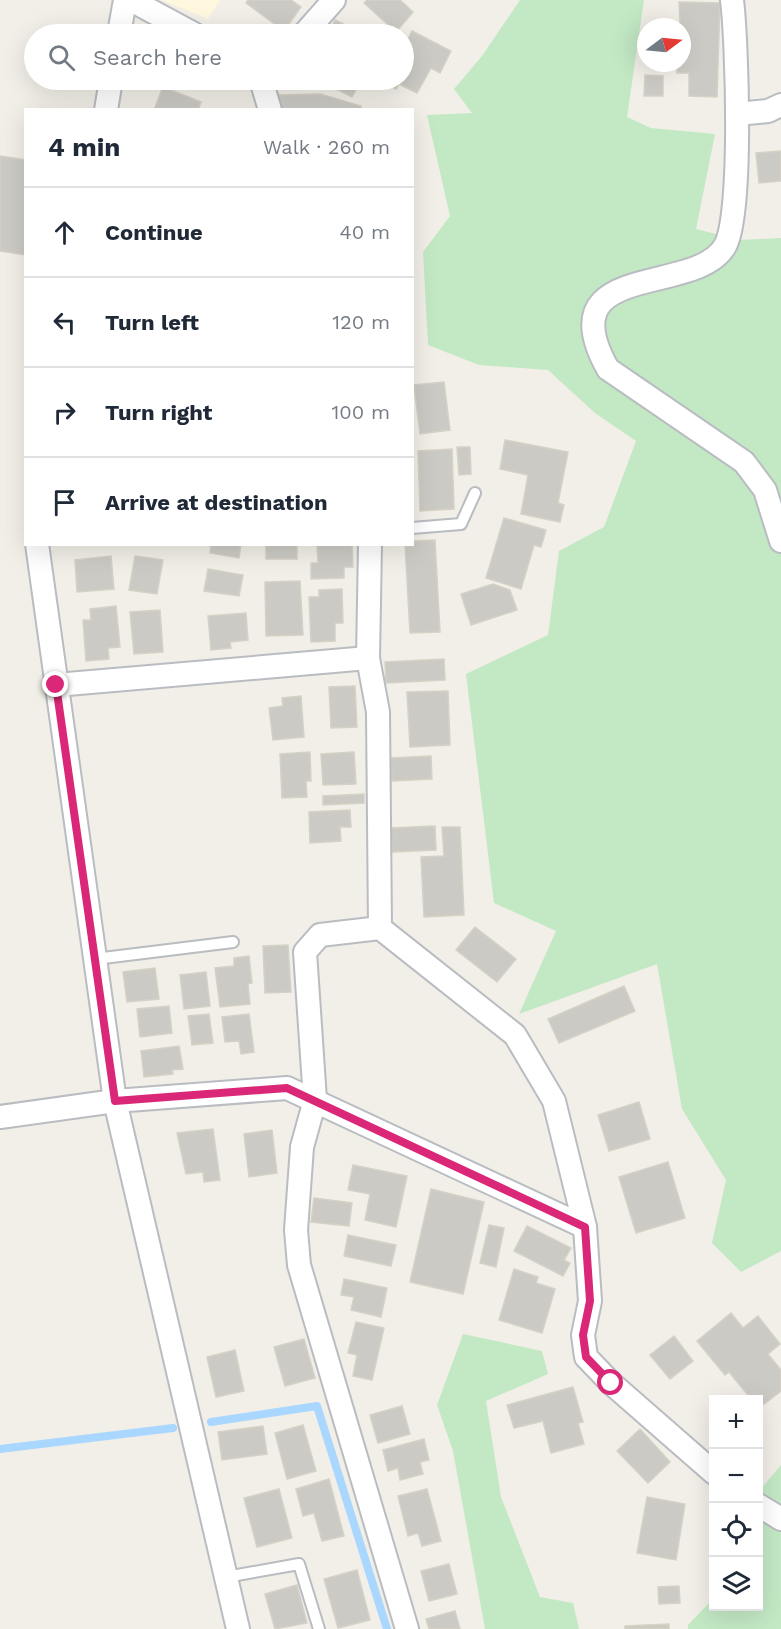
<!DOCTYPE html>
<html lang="en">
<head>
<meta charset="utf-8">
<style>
  :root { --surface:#fff; --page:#f6f6f7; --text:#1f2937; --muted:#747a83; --line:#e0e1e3 }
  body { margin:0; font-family:"Work Sans",sans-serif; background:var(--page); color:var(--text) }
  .controls { position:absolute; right:18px; bottom:18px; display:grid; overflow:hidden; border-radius:0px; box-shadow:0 6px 24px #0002 }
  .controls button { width:54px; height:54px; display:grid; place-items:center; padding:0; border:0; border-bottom:2px solid var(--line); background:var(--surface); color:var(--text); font:30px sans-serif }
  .compass { position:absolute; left:637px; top:18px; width:54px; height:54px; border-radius:50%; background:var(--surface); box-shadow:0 6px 24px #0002; rotate:74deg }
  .stop { position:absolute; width:18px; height:18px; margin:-14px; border:4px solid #db2777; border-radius:50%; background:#fff }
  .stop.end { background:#db2777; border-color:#fff; box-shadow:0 2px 6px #0008 }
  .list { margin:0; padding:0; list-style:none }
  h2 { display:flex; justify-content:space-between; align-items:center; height:78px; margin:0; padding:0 24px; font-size:26px }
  h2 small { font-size:20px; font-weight:400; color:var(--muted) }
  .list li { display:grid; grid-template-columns:39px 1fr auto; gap:18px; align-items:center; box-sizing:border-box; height:90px; padding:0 24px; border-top:2px solid var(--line) }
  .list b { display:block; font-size:22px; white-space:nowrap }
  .list em { font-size:20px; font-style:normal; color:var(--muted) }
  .icon { flex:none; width:33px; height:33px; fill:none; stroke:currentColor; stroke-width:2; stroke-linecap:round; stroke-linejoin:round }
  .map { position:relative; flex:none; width:781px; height:1629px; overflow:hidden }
  .search { position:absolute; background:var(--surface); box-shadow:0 6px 24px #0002; left:24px; top:24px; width:390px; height:66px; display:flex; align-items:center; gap:15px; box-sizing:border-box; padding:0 21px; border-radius:33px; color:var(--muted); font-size:22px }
  .panel { position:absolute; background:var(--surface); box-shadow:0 6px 24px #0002; left:24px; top:108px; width:390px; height:438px; border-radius:0px }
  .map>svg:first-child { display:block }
</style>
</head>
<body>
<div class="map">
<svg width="781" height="1629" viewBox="0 0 781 1629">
  <rect width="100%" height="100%" fill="#f1efe7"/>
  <path fill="#fff8de" d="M162 0H220L208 19Z"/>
  <g fill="#c3e9c4">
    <path d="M520 0H644L627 117 651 128 715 134 696 229 740 240 781 238V1251L741 1272 712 1243 726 1180 682 1109 657 964 519 1014 556 931 494 903 466 674 548 635 559 551 604 527 636 441 595 413 548 370 479 365 428 345 423 252 450 216 427 115 472 113 454 89 482 56Z"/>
    <path d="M463 1334 542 1351 548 1374 486 1401 501 1497 540 1597 573 1603 579 1629H485L453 1451 437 1405Z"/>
    <path d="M781 1465V1629H688V1625L713 1599 714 1606H758L759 1491Z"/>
  </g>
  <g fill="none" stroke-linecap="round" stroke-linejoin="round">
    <g stroke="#a9d7ff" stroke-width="8">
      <path d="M211 1422 317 1406 387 1629"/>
      <path d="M0 1449 173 1428"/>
    </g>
  </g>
  <g fill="#cccac4" stroke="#d6d1c5" stroke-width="1.5">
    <path d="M248 0H291L301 7 284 31 246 3Z"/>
    <path d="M367 0H400L413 12 396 32 364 3Z"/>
    <path d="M679 2 720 3 717 97 689 96V73H677V63H682Z"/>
    <path d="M335 20 364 34 329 33Z"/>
    <path d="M412 31 451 51 440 73 431 68 417 93 399 84 396 89 379 80H404V44L405 45Z"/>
    <path d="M645 75 663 76V96H644Z"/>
    <path d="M319 80H361L352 97Z"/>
    <path d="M163 87 201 102 198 110H154Z"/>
    <path d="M320 94 361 106 362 110H283L279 95Z"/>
    <path d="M781 151V181L759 183 756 153Z"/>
    <path d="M0 156 26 160V255L0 251Z"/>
    <path d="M444 382 450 430 420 434 414 385Z"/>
    <path d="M505 440 568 452 558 503 564 505 560 522 521 514 528 475 500 469Z"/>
    <path d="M457 447H470L471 474 459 475Z"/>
    <path d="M452 449 454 509 420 511 418 451Z"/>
    <path d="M504 518 546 530 541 547 534 545 521 589 486 578Z"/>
    <path d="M435 540 440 632 410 633 405 544H412V541Z"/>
    <path d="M211 544H241L239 558 210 553Z"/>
    <rect x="266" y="544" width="31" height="15"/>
    <path d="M317 544H352L353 567H344V578L311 579V563H318Z"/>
    <path d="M111 556 114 589 77 592 75 560Z"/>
    <path d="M135 556 163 560 157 594 129 590Z"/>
    <path d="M208 569 243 575 239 596 204 591Z"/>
    <path d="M300 581 303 635 266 636 265 582Z"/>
    <path d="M493 584 510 590 517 610 471 625 461 594Z"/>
    <path d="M342 589 343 623H335V641L311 642 309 597H319V590Z"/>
    <path d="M116 606 120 647 108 648 109 659 86 661 83 620H91L90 609Z"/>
    <path d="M160 610 163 652 134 654 130 612Z"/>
    <path d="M246 613 248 640 230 642 231 648 211 650 208 616Z"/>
    <path d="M444 659 445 680 386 683 385 662Z"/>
    <path d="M355 686 357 727 331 728 329 687Z"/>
    <path d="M448 691 450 745 410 747 407 692Z"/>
    <path d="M301 696 304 737 273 740 269 708 283 706 282 698Z"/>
    <path d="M310 752 311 781H306L307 797 282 798 280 754Z"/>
    <path d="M354 752 356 784 323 785 321 754Z"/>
    <path d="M431 756 432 779 392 781 391 758Z"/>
    <path d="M364 794V803L323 805V796Z"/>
    <path d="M350 810 351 827H340L341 841 310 843 309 812Z"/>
    <path d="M435 826 436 850 392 852 391 828Z"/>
    <path d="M442 827H460L464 915 424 917 421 857 444 856Z"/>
    <path d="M475 927 516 959 497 982 456 950Z"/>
    <path d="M288 945 291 992 265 993 263 946Z"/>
    <path d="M249 956 252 983 248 984 250 1004 220 1007 215 968 234 966V958Z"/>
    <path d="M155 968 159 999 127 1002 123 972Z"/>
    <path d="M206 972 210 1006 184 1009 180 975Z"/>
    <path d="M624 986 635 1011 559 1043 548 1019Z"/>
    <path d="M169 1006 172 1033 140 1037 137 1009Z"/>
    <path d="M209 1014 213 1043 192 1045 188 1016Z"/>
    <path d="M249 1014 254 1052 241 1054 239 1041 225 1042 222 1017Z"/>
    <path d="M179 1046 183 1069 172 1070 173 1074 144 1077 141 1051Z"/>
    <path d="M639 1102 650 1139 609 1151 598 1115Z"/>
    <path d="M213 1129 220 1180 204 1182 203 1172 186 1174 177 1133Z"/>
    <path d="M272 1130 277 1173 249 1177 244 1134Z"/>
    <path d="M668 1162 685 1218 636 1233 619 1177Z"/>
    <path d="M353 1165 407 1176 396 1227 365 1220 370 1194 348 1190Z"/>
    <path d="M431 1189 484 1202 463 1294 410 1282Z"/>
    <path d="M314 1198 352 1203 349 1226 311 1222Z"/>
    <path d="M489 1225 504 1228 496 1267 480 1263Z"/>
    <path d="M527 1226 571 1248 564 1260 570 1263 563 1276 514 1251Z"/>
    <path d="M348 1235 396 1245 391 1266 344 1256Z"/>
    <path d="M514 1269 538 1277 536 1283 555 1289 542 1333 499 1320Z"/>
    <path d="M344 1279 387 1288 381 1317 351 1310 354 1297 341 1295Z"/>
    <path d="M731 1313 743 1328 758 1316 780 1344 768 1354 781 1370V1391L759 1408 758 1400H752L729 1372 725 1375 697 1341Z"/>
    <path d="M356 1322 384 1328 372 1380 353 1376 357 1355 348 1353Z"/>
    <path d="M674 1336 693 1361 670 1379 650 1355Z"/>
    <path d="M304 1339 315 1378 285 1386 274 1347Z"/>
    <path d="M235 1350 244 1391 216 1397 207 1357Z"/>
    <path d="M573 1387 583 1422 578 1423 584 1444 551 1453 543 1421 514 1428 507 1405Z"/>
    <path d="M402 1406 410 1434 378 1443 370 1415Z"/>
    <path d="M303 1425 316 1471 287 1479 275 1433Z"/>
    <path d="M263 1426 267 1454 222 1460 218 1432Z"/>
    <path d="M640 1429 670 1462 648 1483 617 1451Z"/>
    <path d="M424 1439 429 1460 420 1462 423 1474 400 1480 398 1468 388 1471 383 1450Z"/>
    <path d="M329 1479 344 1536 322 1541 314 1513 303 1516 296 1489Z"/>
    <path d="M279 1489 292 1538 257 1547 244 1498Z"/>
    <path d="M427 1489 441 1541 422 1546 418 1533 408 1536 398 1496Z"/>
    <path d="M647 1497 685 1504 676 1560 637 1553Z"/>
    <path d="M449 1564 457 1594 429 1601 421 1571Z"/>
    <path d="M357 1570 370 1620 338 1628 324 1579Z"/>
    <path d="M297 1585 307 1623 275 1629 265 1594Z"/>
    <path d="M679 1586 680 1603 659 1604 658 1587Z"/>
    <path d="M455 1611 460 1629H429L426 1619Z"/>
    <path d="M669 1624V1629H625V1626Z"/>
  </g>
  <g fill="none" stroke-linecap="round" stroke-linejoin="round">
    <g stroke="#b9bcc1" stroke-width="14">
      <g id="service">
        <path d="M412 528 461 524 475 493"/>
        <path d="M95 959 233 942"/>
        <path d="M226 1577 299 1564 319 1629"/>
      </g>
    </g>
    <g stroke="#b9bcc1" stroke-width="26">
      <g id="minor">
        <path d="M131 0 194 34"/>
        <path d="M732 0C737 42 743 214 725 246 696 297 546 259 608 369L744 462 765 490 781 541"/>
        <path d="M119 34 125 0"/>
        <path d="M304 34 334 0"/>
        <path d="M258 80 262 83 270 110"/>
        <path d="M106 110 111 80"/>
        <path d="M737 114 768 111 781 105"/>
        <path d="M37 544 115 1101 238 1629"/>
        <path d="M370 544 368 658 378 712 380 928 515 1035 554 1101 585 1227 590 1301 583 1335 586 1357 611 1383 714 1473"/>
        <path d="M56 685 368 658"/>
        <path d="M380 928 320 935 305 952 315 1100 302 1147 296 1230 299 1265 407 1629"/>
        <path d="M0 1117 115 1101 287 1088 585 1227"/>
        <path d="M758 1505 781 1519"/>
      </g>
    </g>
    <use href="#service" stroke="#fff" stroke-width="10"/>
    <use href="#minor" stroke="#fff" stroke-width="22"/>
  </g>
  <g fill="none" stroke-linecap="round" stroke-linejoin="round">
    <path stroke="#db2777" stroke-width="8" d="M56 685 115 1101 287 1088 585 1227 590 1301 583 1335 586 1357 611 1383"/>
  </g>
</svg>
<div class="controls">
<button>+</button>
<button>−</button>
<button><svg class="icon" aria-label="locate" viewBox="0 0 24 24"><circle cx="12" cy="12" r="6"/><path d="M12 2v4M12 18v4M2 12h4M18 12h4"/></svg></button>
<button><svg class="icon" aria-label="layers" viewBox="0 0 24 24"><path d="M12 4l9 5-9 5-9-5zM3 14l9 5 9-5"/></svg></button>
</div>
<svg class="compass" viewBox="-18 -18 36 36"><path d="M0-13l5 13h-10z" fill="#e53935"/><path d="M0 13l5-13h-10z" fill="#747a83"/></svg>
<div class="stop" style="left:611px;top:1383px"></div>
<div class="stop end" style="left:56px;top:685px"></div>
<div class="search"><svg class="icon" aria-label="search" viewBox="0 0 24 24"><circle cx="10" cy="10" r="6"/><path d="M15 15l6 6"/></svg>Search here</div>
<section class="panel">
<h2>4 min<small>Walk · 260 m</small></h2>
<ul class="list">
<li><svg class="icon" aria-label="ahead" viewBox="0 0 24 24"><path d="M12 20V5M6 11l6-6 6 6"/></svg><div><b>Continue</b></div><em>40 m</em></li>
<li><svg class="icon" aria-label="left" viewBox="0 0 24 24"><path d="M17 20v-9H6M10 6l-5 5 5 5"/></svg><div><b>Turn left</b></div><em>120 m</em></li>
<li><svg class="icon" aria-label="right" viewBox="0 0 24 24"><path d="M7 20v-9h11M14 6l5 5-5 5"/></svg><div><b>Turn right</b></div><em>100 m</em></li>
<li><svg class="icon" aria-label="arrive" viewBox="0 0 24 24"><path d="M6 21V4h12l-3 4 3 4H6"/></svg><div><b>Arrive at destination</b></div></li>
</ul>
</section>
</div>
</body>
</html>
